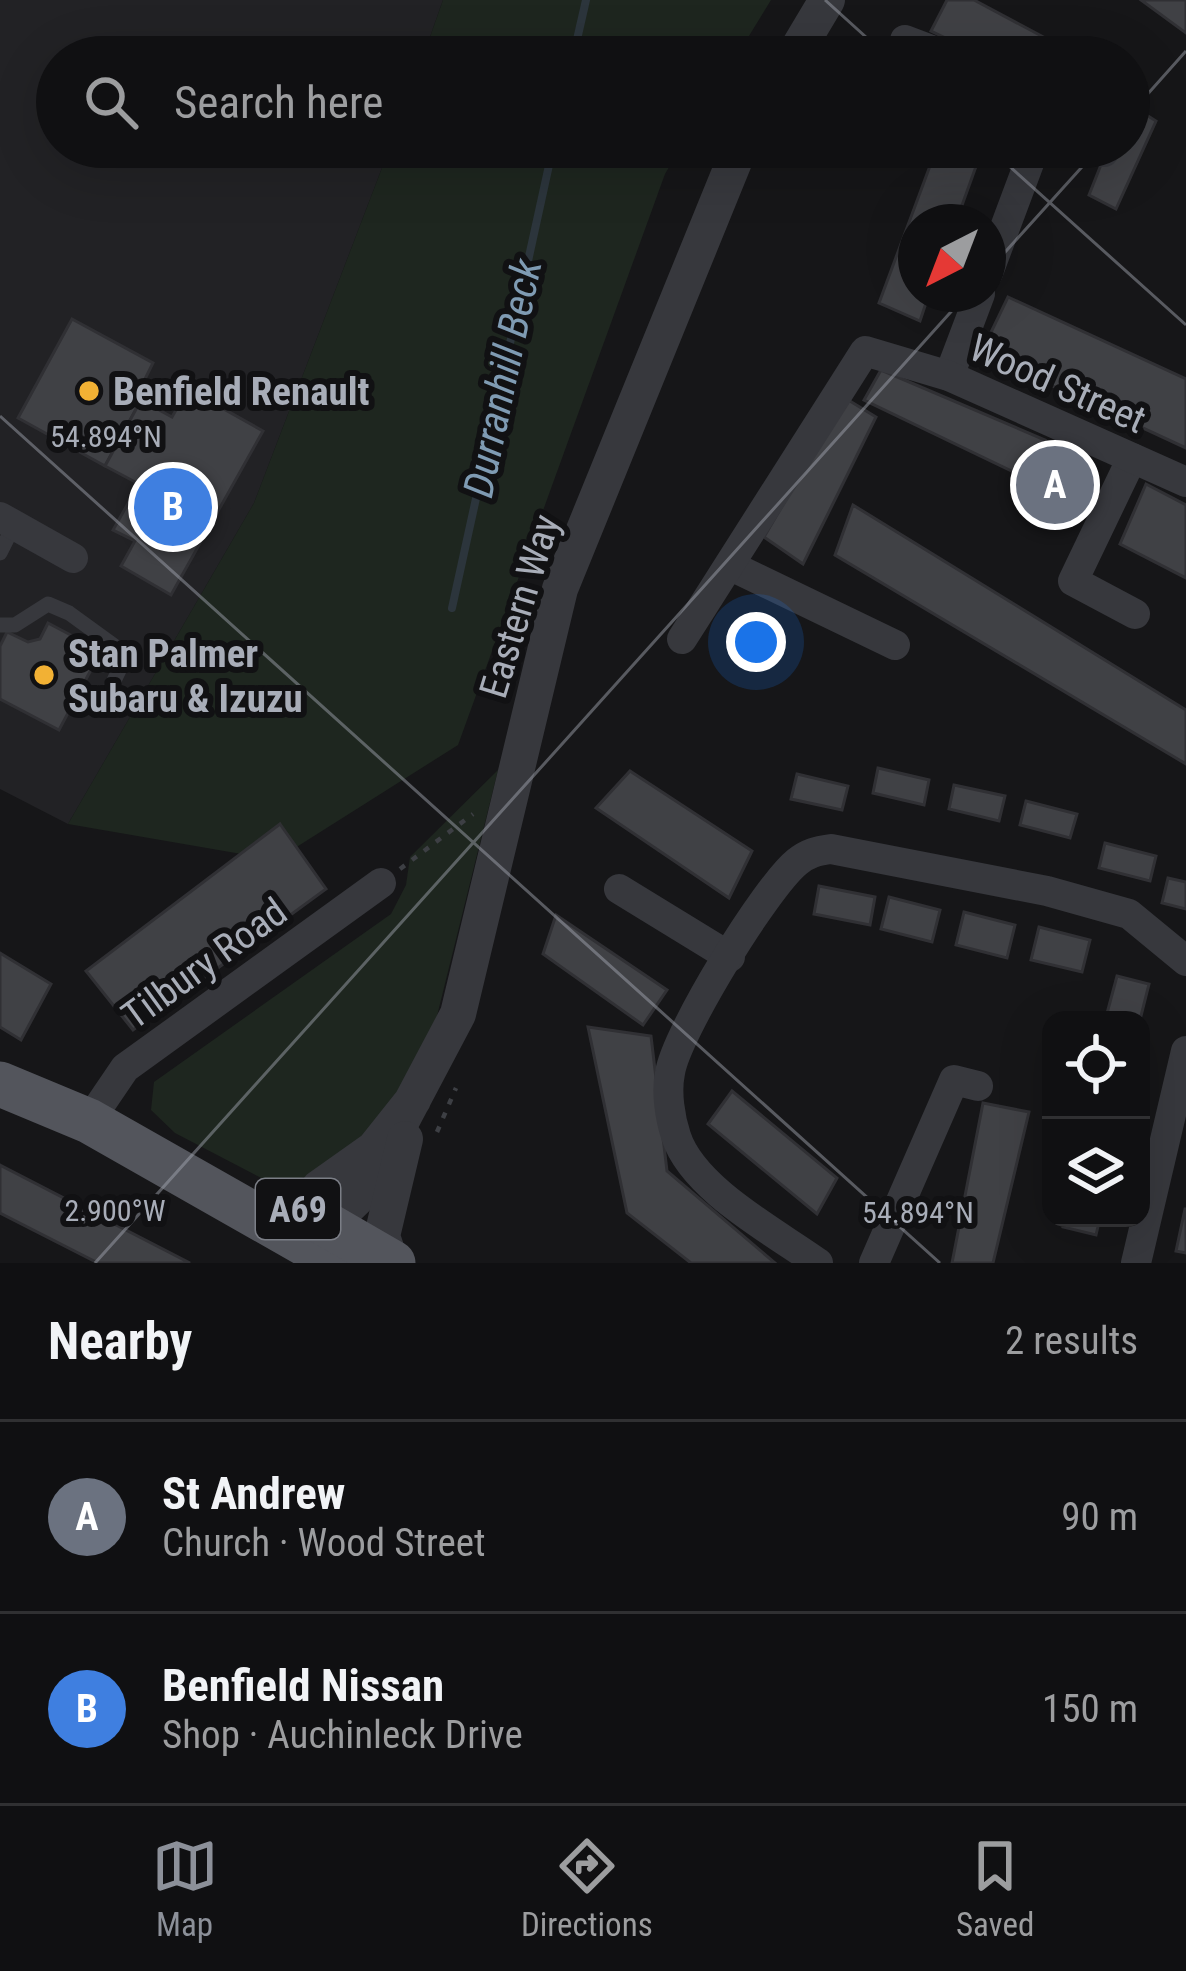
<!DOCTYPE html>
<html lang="en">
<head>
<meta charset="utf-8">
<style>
  :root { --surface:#101012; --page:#1e1e20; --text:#f1f3f6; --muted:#9c9d9f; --line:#303032; --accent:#8c9099 }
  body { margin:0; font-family:"Roboto Condensed",sans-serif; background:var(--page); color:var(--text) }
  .controls { position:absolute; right:36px; bottom:36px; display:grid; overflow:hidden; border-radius:24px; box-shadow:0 12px 48px #0002 }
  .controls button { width:108px; height:108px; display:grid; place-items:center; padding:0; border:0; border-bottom:3px solid var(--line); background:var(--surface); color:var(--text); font:60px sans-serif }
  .compass { position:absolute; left:898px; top:204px; width:108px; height:108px; border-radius:50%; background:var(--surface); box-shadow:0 12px 48px #0002; rotate:222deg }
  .you { position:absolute; left:756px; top:642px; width:42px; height:42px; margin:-30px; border:9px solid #fff; border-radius:50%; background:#1a73e8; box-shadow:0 0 0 18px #1a73e833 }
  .badge { display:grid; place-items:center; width:78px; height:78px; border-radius:50%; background:var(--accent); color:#fff; font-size:39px; font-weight:700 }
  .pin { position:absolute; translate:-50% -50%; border:6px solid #fff; box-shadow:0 3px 12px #0006 }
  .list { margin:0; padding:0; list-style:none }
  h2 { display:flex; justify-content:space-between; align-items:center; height:156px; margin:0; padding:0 48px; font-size:51px }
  h2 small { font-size:39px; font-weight:400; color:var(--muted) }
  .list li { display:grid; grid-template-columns:78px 1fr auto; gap:36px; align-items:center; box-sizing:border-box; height:192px; padding:0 48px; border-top:3px solid var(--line) }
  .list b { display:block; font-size:45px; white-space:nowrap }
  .list p { margin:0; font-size:39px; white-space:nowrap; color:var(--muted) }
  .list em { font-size:39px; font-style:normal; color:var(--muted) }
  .icon { flex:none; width:66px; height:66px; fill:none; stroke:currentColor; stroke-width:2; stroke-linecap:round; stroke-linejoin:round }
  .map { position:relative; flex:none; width:1186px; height:1263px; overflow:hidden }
  .search { position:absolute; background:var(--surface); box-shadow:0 12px 48px #0002; left:36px; right:36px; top:36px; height:132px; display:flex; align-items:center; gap:30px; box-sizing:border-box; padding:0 42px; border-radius:66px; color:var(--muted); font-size:45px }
  .sheet { height:540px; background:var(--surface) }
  nav { display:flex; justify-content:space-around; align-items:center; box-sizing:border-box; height:168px; border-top:3px solid var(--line); background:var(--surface); font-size:33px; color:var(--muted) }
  nav a { display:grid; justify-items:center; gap:6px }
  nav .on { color:var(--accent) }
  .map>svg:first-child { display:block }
</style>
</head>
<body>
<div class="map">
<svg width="1186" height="1263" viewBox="0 0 1186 1263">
  <rect width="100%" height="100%" fill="#161618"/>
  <path fill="#222225" d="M0 0H443L423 57H57V147H390L254 503 68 824 0 789Z"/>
  <g fill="#1e261f">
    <path d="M443 0H771L736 57H423Z"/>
    <path d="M390 147H681L665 174 458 745 276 860 68 824 254 503Z"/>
    <path d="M498 770 435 1024 372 1139 311 1176 271 1183 175 1133 151 1110 154 1082 391 914 406 885 410 857Z"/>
  </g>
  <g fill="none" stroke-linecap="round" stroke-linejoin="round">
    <g stroke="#2c353c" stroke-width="8">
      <path d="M573 57 586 0"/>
      <path d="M452 608 553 147"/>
    </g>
  </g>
  <g fill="#404145" stroke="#303034" stroke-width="3">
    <path d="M947 0H974L1081 57H985L931 31Z"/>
    <path d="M1141 0H1186V33Z"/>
    <path d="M1129 104 1156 121 1116 209 1089 195 1108 147H1129Z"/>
    <path d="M937 147H983L956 222H916V294H929L920 321 879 303Z"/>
    <path d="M1008 297 1186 379V448L981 353Z"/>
    <path d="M72 319 153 363 145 379 151 382 105 466 18 418Z"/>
    <path d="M881 370 1045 440 1026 478 864 400Z"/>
    <path d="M188 389 263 431 171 595 121 566 135 541 113 530 139 484 105 466 141 400 172 417Z"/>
    <path d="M845 398 876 417 803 564 764 537Z"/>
    <path d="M1055 449 1084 462 1055 521 1027 507Z"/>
    <path d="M1146 484 1186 505V578L1120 544Z"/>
    <path d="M853 505 1186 710V764L835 555Z"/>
    <path d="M48 623 101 651 59 730 0 699V646L7 632 28 642 40 639Z"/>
    <path d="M878 768 929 780 924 805 873 793Z"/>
    <path d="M630 771 752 851 729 898 596 808Z"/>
    <path d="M797 774 848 786 842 810 791 799Z"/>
    <path d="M954 785 1005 796 999 821 949 809Z"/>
    <path d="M1026 801 1077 814 1070 838 1020 825Z"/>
    <path d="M280 824 326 889 133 1030 86 971Z"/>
    <path d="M1105 843 1156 856 1150 881 1099 868Z"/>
    <path d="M1168 878 1186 882V909L1162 903Z"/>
    <path d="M819 886 875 897 870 925 814 914Z"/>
    <path d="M889 897 940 910 932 942 881 929Z"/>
    <path d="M964 912 1015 925 1007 958 956 945Z"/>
    <path d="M556 915 667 990 643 1025 543 954Z"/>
    <path d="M1039 927 1090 940 1082 972 1031 960Z"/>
    <path d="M0 953 51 984 21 1040 0 1027Z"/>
    <path d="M1117 976 1149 984 1140 1020 1106 1017Z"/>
    <path d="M588 1027 651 1036 667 1171 775 1263H691L627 1213Z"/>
    <path d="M732 1091 837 1178 817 1214 708 1124Z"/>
    <path d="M983 1103 1029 1112 993 1263H952Z"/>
    <path d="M0 1165 190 1263H98L0 1213Z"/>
    <path d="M1185 1209H1186V1253L1176 1251Z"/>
    <path d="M1065 1218H1100L1096 1235 1063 1227Z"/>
  </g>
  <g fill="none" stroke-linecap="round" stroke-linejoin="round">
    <g stroke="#3d3f44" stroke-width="4.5" stroke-dasharray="6 9" stroke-linecap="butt">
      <path d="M400 869 473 814"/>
      <path d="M437 1132 456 1088"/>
    </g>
    <g stroke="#37383d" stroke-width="15">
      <path d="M0 553 14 525"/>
      <path d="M0 625H15L48 604 69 613 120 650 122 664 109 691"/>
    </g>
    <g stroke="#37383d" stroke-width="30">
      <path d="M905 40 950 57"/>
      <path d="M1087 147 1104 152"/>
      <path d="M988 273 1035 147"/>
      <path d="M949 376 980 294"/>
      <path d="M1132 458 1073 581 1135 614"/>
      <path d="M0 517 73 558"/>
      <path d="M731 566 895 645"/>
      <path d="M682 639 865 351 949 376 1186 482"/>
      <path d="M619 889 730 957"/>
      <path d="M89 1121 125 1068 381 883"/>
      <path d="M818 1263C775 1232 693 1189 676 1136 670 1118 666 1092 670 1073 676 1033 766 887 797 862 808 853 817 851 831 849L1047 891 1129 914 1186 961"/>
      <path d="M874 1263 954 1080 978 1086"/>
      <path d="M1136 1263 1186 1051"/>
    </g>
    <g stroke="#37383d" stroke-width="36">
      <path d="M793 57 827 0"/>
      <path d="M413 1100 374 1149 319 1188 300 1210 303 1243 329 1225 365 1190 458 1014 560 589 740 147"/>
      <path d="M390 1260 382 1236 405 1139"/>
    </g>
    <g stroke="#53555c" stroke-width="45">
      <path d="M0 1084 89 1121 339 1263"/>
      <path d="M310 1215 393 1263"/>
    </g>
  </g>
  <path fill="none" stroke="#a8adb8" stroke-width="3" stroke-opacity="0.45" d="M825 0 888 57M1129 115 1186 51M988 147 1186 325M988 271 1100 147M0 416 940 1263M95 1263 967 294"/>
  <g fill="#f2b134" stroke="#111113" stroke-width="4.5">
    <circle cx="89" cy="391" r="12"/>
    <circle cx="44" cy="675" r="12"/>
  </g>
  <g text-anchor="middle" stroke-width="12" stroke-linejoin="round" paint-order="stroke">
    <rect fill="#111113" stroke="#7b7e86" stroke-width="3" x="256" y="1179" width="84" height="60" rx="9"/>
    <g font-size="36" font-weight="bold" fill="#a8adb8">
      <text x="298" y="1222">A69</text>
    </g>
    <g font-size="39" fill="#a8adb8" stroke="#111113">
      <text transform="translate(1058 383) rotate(24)" y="14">Wood Street</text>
      <text transform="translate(519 606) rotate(-73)" y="14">Eastern Way</text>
      <text transform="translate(204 963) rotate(-36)" y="14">Tilbury Road</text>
    </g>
    <g font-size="39" font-weight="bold" fill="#a8adb8" stroke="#111113" text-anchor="start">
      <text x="113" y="405">Benfield Renault</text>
      <text x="68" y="667">Stan Palmer<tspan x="68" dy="45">Subaru &amp; Izuzu</tspan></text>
    </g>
    <g font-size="42" font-style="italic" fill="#7f9bb3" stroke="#111113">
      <text transform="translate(502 378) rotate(-78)" y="15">Durranhill Beck</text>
    </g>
  </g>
  <g font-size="30" text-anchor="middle" fill="#a8adb8" stroke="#111113" stroke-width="12" stroke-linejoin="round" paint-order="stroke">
    <text x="106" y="447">54.894°N</text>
    <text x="115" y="1221">2.900°W</text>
    <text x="918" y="1223">54.894°N</text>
  </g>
</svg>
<div class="controls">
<button><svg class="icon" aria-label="locate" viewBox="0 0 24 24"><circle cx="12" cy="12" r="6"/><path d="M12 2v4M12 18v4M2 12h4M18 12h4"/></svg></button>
<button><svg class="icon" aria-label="layers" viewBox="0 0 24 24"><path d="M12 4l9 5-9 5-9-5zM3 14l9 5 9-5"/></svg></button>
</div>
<svg class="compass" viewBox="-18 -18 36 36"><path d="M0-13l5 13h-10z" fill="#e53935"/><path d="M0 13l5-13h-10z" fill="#9c9d9f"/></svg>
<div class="you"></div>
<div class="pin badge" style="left:1055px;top:485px;background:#6b7280">A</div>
<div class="pin badge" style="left:173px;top:507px;background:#3f7fe0">B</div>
<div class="search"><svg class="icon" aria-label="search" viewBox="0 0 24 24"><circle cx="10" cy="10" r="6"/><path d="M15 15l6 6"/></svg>Search here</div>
</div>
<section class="sheet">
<h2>Nearby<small>2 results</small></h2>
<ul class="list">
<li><span class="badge" style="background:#6b7280">A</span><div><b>St Andrew</b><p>Church · Wood Street</p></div><em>90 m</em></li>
<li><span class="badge" style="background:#3f7fe0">B</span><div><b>Benfield Nissan</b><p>Shop · Auchinleck Drive</p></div><em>150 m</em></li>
</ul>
</section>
<nav>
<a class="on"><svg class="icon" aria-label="map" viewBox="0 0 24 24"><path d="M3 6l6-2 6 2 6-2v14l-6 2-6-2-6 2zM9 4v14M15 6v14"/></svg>Map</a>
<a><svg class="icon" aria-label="directions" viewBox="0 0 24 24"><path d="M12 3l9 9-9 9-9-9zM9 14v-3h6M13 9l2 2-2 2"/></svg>Directions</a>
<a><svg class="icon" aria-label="saved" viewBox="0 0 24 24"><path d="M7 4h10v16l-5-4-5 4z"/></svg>Saved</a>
</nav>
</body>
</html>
